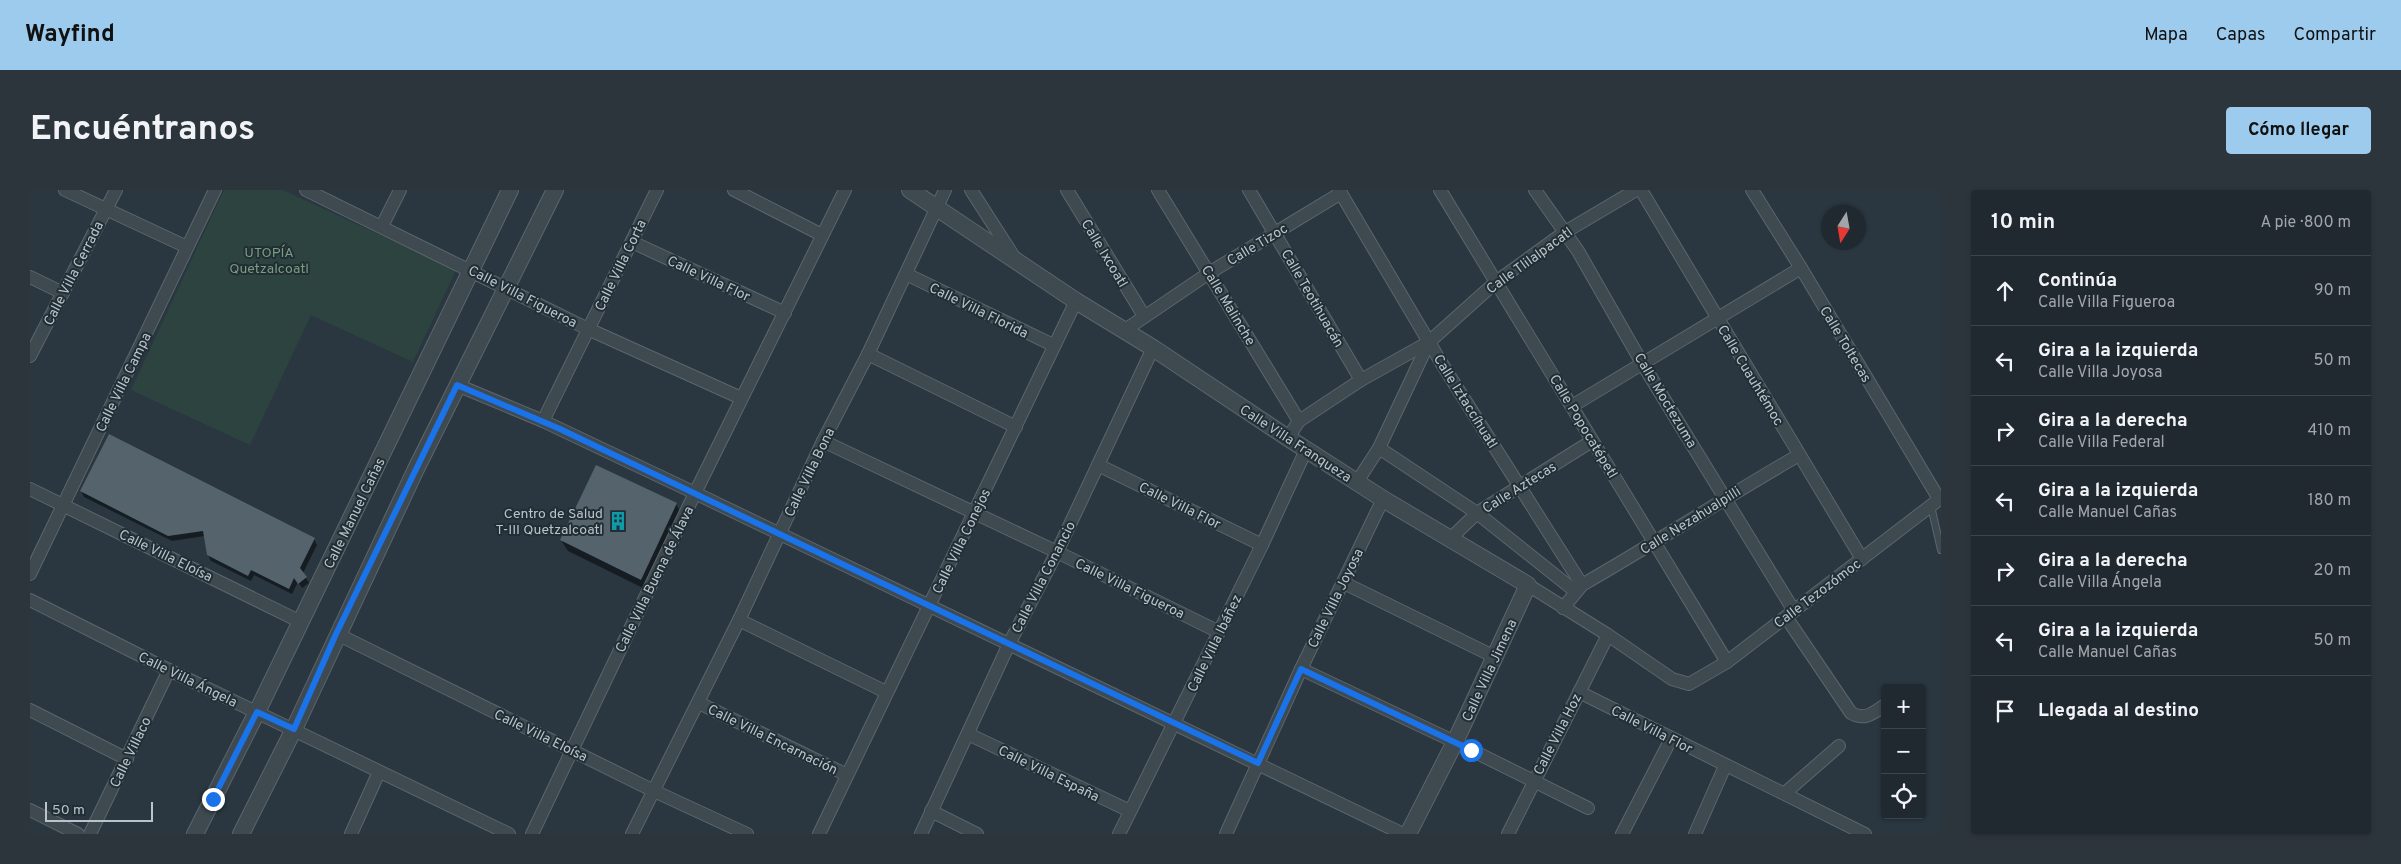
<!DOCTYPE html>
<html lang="es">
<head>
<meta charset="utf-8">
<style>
  :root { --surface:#202930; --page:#2d353c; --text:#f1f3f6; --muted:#a2a6ab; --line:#3d454c; --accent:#9ccbed }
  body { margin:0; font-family:Overpass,sans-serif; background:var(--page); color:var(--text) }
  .controls { position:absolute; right:15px; bottom:15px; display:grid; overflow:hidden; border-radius:5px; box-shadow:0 1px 4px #0004 }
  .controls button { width:45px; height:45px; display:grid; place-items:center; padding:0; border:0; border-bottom:1px solid var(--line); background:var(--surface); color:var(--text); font:25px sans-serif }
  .compass { position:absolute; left:1791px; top:15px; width:45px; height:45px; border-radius:50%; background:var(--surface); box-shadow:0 1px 4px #0004; rotate:191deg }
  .scale { position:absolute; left:15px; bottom:12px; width:108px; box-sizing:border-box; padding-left:5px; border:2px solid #bac3ca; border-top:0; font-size:14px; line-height:18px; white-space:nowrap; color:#bac3ca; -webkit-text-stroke:4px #222e35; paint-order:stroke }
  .stop { position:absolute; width:15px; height:15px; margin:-11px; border:4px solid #1a73e8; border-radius:50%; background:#fff }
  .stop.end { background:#1a73e8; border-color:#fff; box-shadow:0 1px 5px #0008 }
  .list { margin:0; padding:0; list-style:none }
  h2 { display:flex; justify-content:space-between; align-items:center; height:65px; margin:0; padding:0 20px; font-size:21px }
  h2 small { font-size:16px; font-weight:400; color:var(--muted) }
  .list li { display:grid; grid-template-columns:32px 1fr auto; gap:15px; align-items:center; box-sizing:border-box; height:70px; padding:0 20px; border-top:1px solid var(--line) }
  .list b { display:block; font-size:19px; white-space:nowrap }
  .list p { margin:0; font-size:16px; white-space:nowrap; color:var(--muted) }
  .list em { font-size:16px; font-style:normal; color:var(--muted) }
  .icon { flex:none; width:28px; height:28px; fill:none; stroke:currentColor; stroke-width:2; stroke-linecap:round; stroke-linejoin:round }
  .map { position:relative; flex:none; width:1911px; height:644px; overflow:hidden; border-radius:5px }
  header { display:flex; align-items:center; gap:30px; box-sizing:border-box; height:70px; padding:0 25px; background:var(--accent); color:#111 }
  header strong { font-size:24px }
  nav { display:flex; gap:28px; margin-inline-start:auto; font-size:18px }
  .intro { display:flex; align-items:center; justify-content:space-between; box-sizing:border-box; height:120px; padding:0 30px }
  h1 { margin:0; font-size:35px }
  .button { padding:12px 22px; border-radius:5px; background:var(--accent); color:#111; font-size:18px; font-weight:700 }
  main { display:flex; gap:30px; padding:0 30px }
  aside { flex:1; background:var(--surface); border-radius:5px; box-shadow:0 1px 4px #0004 }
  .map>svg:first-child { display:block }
</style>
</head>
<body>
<header>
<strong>Wayfind</strong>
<nav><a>Mapa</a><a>Capas</a><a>Compartir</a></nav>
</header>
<div class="intro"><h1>Encuéntranos</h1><a class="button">Cómo llegar</a></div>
<main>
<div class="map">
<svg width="1911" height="644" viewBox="0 0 1911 644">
  <rect width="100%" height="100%" fill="#2a3740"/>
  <path fill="#2d4340" d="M194 0H253L426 80 383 172 281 125 220 255 101 200Z"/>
  <g fill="#0007">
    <path d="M51 301 284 349 287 355 273 383 279 393 272 398 268 392 262 404 224 385 221 391 181 371 178 365 175 346 142 351 54 307Z"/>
    <path d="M646 314 652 325 617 400 538 361 531 350Z"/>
  </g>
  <g fill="#55646c">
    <path d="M79 244 285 348 270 378 277 387 268 394 264 388 259 399 221 380 218 386 177 365 173 341 138 346 50 301Z"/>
    <path d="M566 275 647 313 611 390 530 350Z"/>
  </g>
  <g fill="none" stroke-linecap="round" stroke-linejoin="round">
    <g stroke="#5b666d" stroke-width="8">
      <path id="service" d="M1901 316 1911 360"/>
    </g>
    <g stroke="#5b666d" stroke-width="14">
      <g id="minor">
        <path d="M35 0 157 57"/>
        <path d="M276 0 558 139 711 208"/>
        <path d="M704 0 792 45"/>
        <path d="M941 0 984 67"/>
        <path d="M1037 0 1114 126"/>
        <path d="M1128 0 1269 231"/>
        <path d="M1219 0 1331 190"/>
        <path d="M1309 0 1412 174 1552 395 1533 418"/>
        <path d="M1410 0 1697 472"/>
        <path d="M1505 0 1548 61 1612 173 1764 421"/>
        <path d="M1611 0 1832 369"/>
        <path d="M1722 0 1771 78 1909 309"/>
        <path d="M352 36 370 0"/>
        <path d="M602 52 755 123"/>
        <path d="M876 84 1023 155"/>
        <path d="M0 87 33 103"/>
        <path d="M1095 140 1179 83 1311 3"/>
        <path d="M838 164 986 237"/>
        <path d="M0 166 86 0"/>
        <path d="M427 195 513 231 665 303 1373 644"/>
        <path d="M1542 216 1771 78"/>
        <path d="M513 231 627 0"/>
        <path d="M1258 248 1269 231 1331 190 1399 152 1466 92 1535 42 1606 0"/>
        <path d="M793 251 1027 362 1189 442"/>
        <path d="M1349 258 1447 323 1545 401"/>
        <path d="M1068 275 1232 355"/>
        <path d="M1327 292 1349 258 1399 152"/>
        <path d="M0 299 271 432"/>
        <path d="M1421 348 1447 323 1562 251"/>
        <path d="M0 384 185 0"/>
        <path d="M1314 393 1465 467"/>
        <path d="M1498 395 1578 445 1642 489 1659 494 1697 472 1911 308"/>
        <path d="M1552 395C1625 353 1696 307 1769 265"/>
        <path d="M0 410 139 480 479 644"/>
        <path d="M1756 427 1821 523C1835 531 1843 523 1855 515"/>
        <path d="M709 430 856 502"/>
        <path d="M307 444 624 601 717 644"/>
        <path d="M1271 479 1425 552 1558 618"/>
        <path d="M1549 502 1835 644"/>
        <path d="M669 513 817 585"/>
        <path d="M0 520 97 569"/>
        <path d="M938 544 1100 621"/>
        <path d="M1755 603 1809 556"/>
        <path d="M0 620 48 644"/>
        <path d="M901 621 947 644"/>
        <path d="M60 644 139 480"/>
        <path d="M321 644 349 582"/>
        <path d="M502 644 665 303 815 0"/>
        <path d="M602 644 709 430 793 251 838 164 915 0"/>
        <path d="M789 644 1046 111"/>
        <path d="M891 644 979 454 1027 362 1123 158"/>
        <path d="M1089 644 1232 355 1276 260"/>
        <path d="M1196 644 1271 479 1353 309"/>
        <path d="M1478 644 1578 445"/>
        <path d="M1592 644 1641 549"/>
        <path d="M1665 644 1695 576"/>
      </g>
    </g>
    <g stroke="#5b666d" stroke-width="18">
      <g id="tertiary">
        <path d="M880 0 1046 111 1123 158 1258 248 1353 309 1498 395 1425 552 1378 644"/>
        <path d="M165 644 227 522 480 0"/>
        <path d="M211 644 264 539 386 279 525 0"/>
      </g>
    </g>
    <use href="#service" stroke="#3e4950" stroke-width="6"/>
    <use href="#minor" stroke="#3e4950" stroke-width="12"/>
    <use href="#tertiary" stroke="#3e4950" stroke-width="16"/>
  </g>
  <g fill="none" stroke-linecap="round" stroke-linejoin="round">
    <path stroke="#1a73e8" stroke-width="6" d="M183 609 227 522 264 539 306 444 427 195 530 239 1228 573 1271 479 1441 560"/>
  </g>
  <defs>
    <g id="building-bare" transform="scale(1.5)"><path d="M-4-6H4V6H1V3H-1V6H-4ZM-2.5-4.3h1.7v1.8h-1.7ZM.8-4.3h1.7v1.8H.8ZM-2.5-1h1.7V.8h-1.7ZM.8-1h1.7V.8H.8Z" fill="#0f9aa8" stroke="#222e35" stroke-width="2.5" paint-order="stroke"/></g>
  </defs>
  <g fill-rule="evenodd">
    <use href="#building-bare" x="588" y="331"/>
  </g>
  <g text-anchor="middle" stroke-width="4" stroke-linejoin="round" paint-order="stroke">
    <g font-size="14" fill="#bac3ca" stroke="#222e35">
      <text transform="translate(1227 54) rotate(-31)" y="5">Calle Tizoc</text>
      <text transform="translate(1075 63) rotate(59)" y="5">Calle Ixcoatl</text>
      <text transform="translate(1499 70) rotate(-36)" y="5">Calle Tlilalpacatl</text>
      <text transform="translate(590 75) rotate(-64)" y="5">Calle Villa Corta</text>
      <text transform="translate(43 83) rotate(-63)" y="5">Calle Villa Cerrada</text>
      <text transform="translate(679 88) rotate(25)" y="5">Calle Villa Flor</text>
      <text transform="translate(493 106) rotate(27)" y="5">Calle Villa Figueroa</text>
      <text transform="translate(1283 108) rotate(60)" y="5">Calle Teotihuacán</text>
      <text transform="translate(1199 115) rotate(59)" y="5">Calle Malinche</text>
      <text transform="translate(949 120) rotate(26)" y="5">Calle Villa Florida</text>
      <text transform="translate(1816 154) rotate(59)" y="5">Calle Toltecas</text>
      <text transform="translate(1721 185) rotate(59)" y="5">Calle Cuauhtémoc</text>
      <text transform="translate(93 192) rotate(-64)" y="5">Calle Villa Campa</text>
      <text transform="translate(1636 210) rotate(59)" y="5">Calle Moctezuma</text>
      <text transform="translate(1436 211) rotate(58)" y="5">Calle Iztaccíhuatl</text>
      <text transform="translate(1554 236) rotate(59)" y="5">Calle Popocatépetl</text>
      <text transform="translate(1266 253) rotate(33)" y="5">Calle Villa Franqueza</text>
      <text transform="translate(779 282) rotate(-64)" y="5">Calle Villa Bona</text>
      <text transform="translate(1489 297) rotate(-32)" y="5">Calle Aztecas</text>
      <text transform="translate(1150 315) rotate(26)" y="5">Calle Villa Flor</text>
      <text transform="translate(324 323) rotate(-64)" y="5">Calle Manuel Cañas</text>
      <text transform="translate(1660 330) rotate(-32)" y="5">Calle Nezahualpilli</text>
      <text transform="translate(931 351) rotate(-64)" y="5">Calle Villa Conejos</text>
      <text transform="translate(136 365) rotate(26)" y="5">Calle Villa Eloísa</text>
      <text transform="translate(1013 387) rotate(-63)" y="5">Calle Villa Conancio</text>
      <text transform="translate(624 389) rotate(-64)" y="5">Calle Villa Buena de Álava</text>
      <text transform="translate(1100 398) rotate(26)" y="5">Calle Villa Figueroa</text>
      <text transform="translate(1787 403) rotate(-37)" y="5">Calle Tezozómoc</text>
      <text transform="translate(1305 408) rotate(-64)" y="5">Calle Villa Joyosa</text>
      <text transform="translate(1184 453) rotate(-64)" y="5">Calle Villa Ibáñez</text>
      <text transform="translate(1459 480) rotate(-65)" y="5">Calle Villa Jimena</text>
      <text transform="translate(158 489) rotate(26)" y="5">Calle Villa Ángela</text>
      <text transform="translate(1622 539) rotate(27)" y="5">Calle Villa Flor</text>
      <text transform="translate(1527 544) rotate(-63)" y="5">Calle Villa Hoz</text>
      <text transform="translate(511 545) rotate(26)" y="5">Calle Villa Eloísa</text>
      <text transform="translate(743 549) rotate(26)" y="5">Calle Villa Encarnación</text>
      <text transform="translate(100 562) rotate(-64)" y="5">Calle Villaco</text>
      <text transform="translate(1019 583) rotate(26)" y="5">Calle Villa España</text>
    </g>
    <g font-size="14" fill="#7b9d7d" stroke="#222e35">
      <text x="239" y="67">UTOPÍA<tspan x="239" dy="16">Quetzalcoatl</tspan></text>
    </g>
    <g font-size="14" fill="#bac3ca" stroke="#222e35" text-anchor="end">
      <text x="573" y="328">Centro de Salud<tspan x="573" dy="16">T-III Quetzalcoatl</tspan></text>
    </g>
  </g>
</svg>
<div class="controls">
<button>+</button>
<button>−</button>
<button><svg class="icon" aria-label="locate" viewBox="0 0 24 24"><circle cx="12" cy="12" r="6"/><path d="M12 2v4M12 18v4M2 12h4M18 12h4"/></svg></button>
</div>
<svg class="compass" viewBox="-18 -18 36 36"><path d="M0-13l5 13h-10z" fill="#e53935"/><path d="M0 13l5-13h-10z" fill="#a2a6ab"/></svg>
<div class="scale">50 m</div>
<div class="stop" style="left:1441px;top:560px"></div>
<div class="stop end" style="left:183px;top:609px"></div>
</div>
<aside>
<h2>10 min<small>A pie · 800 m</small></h2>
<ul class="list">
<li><svg class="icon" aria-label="ahead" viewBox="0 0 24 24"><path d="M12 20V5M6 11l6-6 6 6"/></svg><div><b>Continúa</b><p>Calle Villa Figueroa</p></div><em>90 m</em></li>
<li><svg class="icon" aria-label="left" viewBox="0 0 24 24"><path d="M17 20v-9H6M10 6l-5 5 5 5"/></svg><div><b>Gira a la izquierda</b><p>Calle Villa Joyosa</p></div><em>50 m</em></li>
<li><svg class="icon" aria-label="right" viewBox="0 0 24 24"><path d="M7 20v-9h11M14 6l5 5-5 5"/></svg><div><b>Gira a la derecha</b><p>Calle Villa Federal</p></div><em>410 m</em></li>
<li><svg class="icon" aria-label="left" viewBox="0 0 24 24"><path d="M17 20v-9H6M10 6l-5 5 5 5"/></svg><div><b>Gira a la izquierda</b><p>Calle Manuel Cañas</p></div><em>180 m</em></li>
<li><svg class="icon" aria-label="right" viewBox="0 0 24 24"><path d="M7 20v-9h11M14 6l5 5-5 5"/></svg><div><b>Gira a la derecha</b><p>Calle Villa Ángela</p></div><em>20 m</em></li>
<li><svg class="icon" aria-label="left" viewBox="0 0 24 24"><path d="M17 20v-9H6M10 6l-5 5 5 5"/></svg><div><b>Gira a la izquierda</b><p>Calle Manuel Cañas</p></div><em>50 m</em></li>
<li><svg class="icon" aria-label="arrive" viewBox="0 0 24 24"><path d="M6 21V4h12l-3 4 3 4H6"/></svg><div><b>Llegada al destino</b></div></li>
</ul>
</aside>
</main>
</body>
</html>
